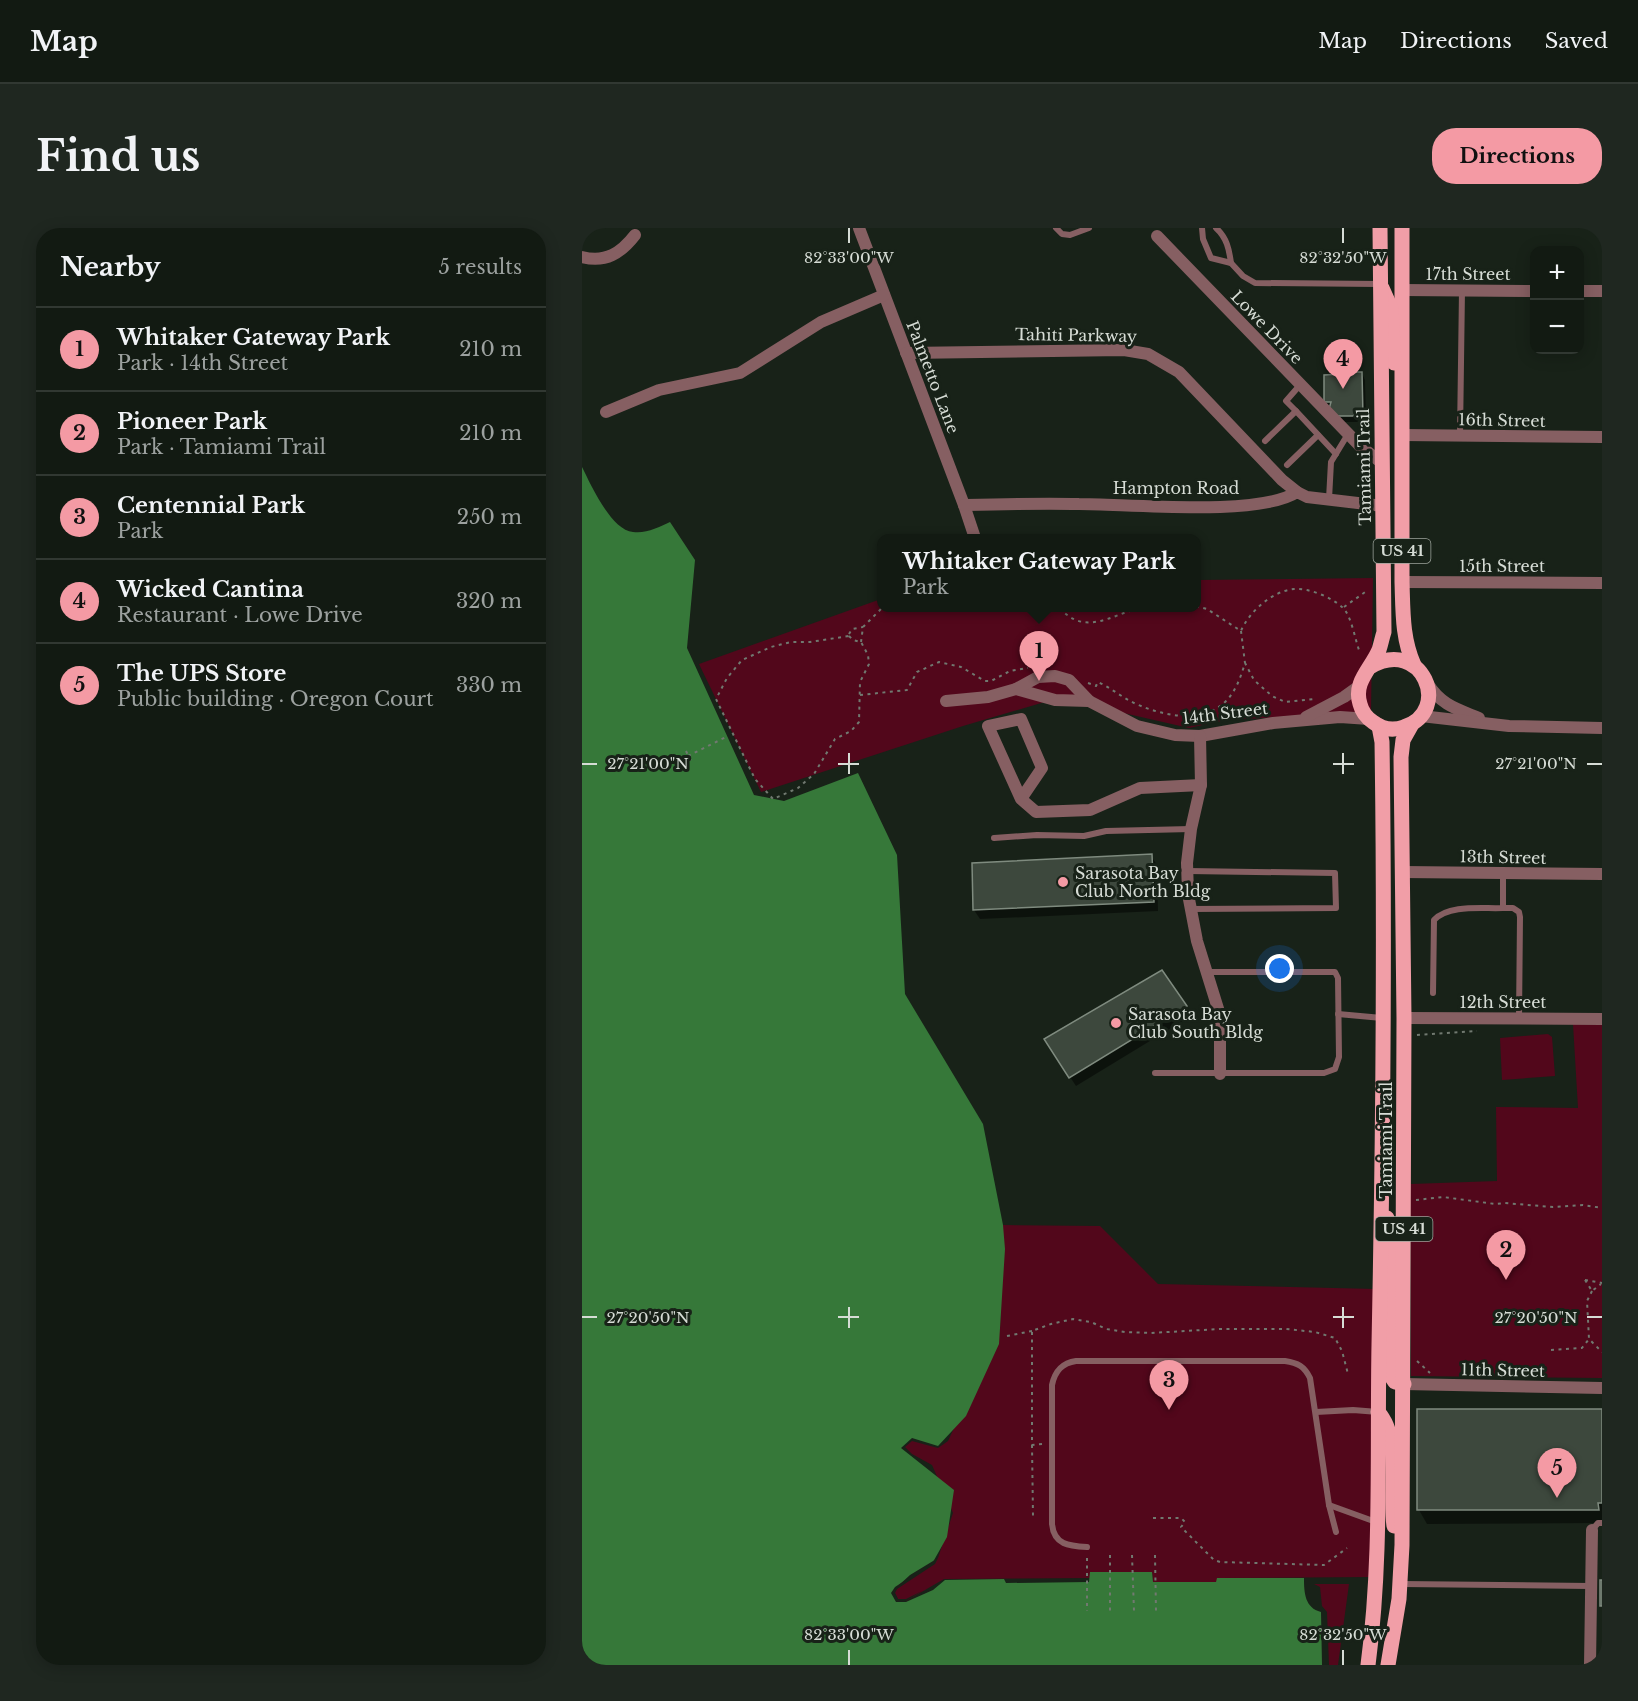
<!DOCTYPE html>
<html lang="en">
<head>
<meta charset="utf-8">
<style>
  :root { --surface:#121a12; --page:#1f2720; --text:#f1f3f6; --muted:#9ca19f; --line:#313832; --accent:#f49aa4 }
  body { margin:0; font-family:"Libre Baskerville",serif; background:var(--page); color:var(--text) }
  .controls { position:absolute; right:18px; top:18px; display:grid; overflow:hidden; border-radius:12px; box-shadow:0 3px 15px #0003 }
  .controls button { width:54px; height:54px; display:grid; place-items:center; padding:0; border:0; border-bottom:2px solid var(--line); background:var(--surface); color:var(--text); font:30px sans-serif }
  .you { position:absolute; left:698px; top:741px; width:21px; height:21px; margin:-15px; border:4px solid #fff; border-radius:50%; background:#1a73e8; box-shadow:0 0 0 9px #1a73e833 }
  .badge { display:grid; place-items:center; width:39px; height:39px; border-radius:50%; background:var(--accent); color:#111; font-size:20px; font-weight:700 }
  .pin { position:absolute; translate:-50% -50px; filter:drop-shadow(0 2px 3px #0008) }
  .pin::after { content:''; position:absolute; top:32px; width:21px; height:18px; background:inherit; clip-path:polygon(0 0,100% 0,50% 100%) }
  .popup { position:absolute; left:295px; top:306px; width:324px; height:78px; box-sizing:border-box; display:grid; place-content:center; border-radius:12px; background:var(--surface); filter:drop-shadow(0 2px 4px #0005); font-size:20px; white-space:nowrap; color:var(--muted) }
  .popup b { font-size:22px; color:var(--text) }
  .popup::after { content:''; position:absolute; left:50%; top:100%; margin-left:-12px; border:12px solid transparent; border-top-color:var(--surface) }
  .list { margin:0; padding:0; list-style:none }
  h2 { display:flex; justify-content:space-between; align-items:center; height:78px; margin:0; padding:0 24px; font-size:26px }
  h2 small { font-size:20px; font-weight:400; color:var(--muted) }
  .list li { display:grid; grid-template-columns:39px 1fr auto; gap:18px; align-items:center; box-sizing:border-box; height:84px; padding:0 24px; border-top:2px solid var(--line) }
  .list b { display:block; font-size:22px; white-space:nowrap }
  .list p { margin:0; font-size:20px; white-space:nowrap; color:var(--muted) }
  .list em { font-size:20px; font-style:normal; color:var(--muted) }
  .map { position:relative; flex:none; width:1020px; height:1437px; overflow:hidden; border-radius:24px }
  header { display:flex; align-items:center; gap:36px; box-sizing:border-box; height:84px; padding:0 30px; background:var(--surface); border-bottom:2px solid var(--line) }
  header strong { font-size:28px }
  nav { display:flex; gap:33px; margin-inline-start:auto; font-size:21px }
  .intro { display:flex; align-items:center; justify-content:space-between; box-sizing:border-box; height:144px; padding:0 36px }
  h1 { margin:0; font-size:42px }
  .button { padding:15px 27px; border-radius:24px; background:var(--accent); color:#111; font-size:21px; font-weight:700 }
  main { display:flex; gap:36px; padding:0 36px }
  aside { flex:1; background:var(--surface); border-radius:24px; box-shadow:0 3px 15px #0003 }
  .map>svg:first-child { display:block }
</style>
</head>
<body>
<header>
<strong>Map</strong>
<nav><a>Map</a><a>Directions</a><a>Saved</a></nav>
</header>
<div class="intro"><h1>Find us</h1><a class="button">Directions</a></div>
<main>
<aside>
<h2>Nearby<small>5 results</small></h2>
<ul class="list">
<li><span class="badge">1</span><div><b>Whitaker Gateway Park</b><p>Park · 14th Street</p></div><em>210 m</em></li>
<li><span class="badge">2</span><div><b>Pioneer Park</b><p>Park · Tamiami Trail</p></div><em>210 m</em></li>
<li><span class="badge">3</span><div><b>Centennial Park</b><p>Park</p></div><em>250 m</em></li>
<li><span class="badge">4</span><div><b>Wicked Cantina</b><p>Restaurant · Lowe Drive</p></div><em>320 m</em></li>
<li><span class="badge">5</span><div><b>The UPS Store</b><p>Public building · Oregon Court</p></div><em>330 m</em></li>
</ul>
</aside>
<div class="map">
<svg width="1020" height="1437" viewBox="0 0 1020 1437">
  <rect width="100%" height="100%" fill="#182218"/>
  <g fill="#52071b">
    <path d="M791 350 789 484 644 492 607 500 476 470 381 498 179 564 117 436 299 371 300 380H614L615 352Z"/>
    <path d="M991 796 1020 797V1150L829 1148V956L915 953 914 879 996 880Z"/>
    <path d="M966 806 970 809 973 848 920 852 918 810Z"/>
    <path d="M421 997 518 998 576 1056 794 1061 789 1349 635 1350V1354H571L570 1344H508V1350L362 1351 324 1373H317L312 1363C323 1349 341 1339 356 1330L371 1285 350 1237 330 1226 323 1219 330 1213 356 1220 366 1213 418 1101Z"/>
    <path d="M732 1356H767L756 1437H747L745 1384 740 1378 738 1359Z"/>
  </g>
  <path fill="#367839" d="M0 239C9 257 29 302 51 304 64 306 77 299 88 294L113 332 105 420 172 567 202 573 276 545 315 627 323 766 401 896 421 997 423 1021 417 1116 384 1188 356 1218 330 1210 319 1220 372 1262 365 1309 351 1334 313 1359 309 1365 314 1374H324L351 1362 363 1352 422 1351 424 1355 507 1354 508 1344H570L571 1354H634L635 1350H722C722 1365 723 1380 739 1384L740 1437H0Z"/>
  <path fill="#182218" d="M356 1330 353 1336 315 1361 313 1365 316 1371H324L340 1363 324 1373H317L313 1369 312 1363 316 1358 328 1347Z"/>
  <g fill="#0007">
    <path d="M780 145 783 152 784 194 780 195 779 192 775 194H759L752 188 744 174 743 148Z"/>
    <path d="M569 628 575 637 576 683 398 691 392 682 391 636Z"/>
    <path d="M604 779 609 788 494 858 469 820Z"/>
    <path d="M1020 1183V1295L845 1296 837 1282Z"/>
  </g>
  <g fill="#3d483d" stroke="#7f8b7f" stroke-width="1.5">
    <path d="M759 144H780L781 188H775V184L771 188H754L747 181 749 174H742V147L759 146Z"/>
    <path d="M570 626 572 674 391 682 390 635Z"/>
    <path d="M580 742 605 778 487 850 462 811Z"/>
    <path d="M835 1181H1020V1275H1016L1017 1282H835Z"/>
    <rect x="1018" y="1352" width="2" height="26"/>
  </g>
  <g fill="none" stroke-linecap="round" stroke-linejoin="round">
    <g stroke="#717970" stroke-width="2" stroke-dasharray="3 4.5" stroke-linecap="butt">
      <path d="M614 378 625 381 659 403C667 384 690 363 712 361 727 360 749 369 760 379 769 386 773 411 777 422"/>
      <path d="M762 379 786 362"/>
      <path d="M370 380 391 382 401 380"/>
      <path d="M478 380C502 408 528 388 557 380"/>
      <path d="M659 403 663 435"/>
      <path d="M267 406 270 401 281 399"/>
      <path d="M267 408 271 412 279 414 286 427 287 436 278 454 277 494 269 503 253 511 232 546 216 560 191 571 173 551 134 471 145 450 160 432 189 419 209 414H228Z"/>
      <path d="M279 414 281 399 300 380"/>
      <path d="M506 455 514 458 516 454C527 459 537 467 548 473 576 487 620 498 644 473 654 463 659 448 663 435L672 452 690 468 703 474 732 471"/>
      <path d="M278 467 325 462 335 444 357 434 379 439 403 453H409L428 443 446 440"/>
      <path d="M104 523 109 533"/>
      <path d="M106 528 146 508"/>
      <path d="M835 807 895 803"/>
      <path d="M834 972 861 969 913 976 923 975 971 979 1001 977 1020 980"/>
      <path d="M1003 1052 1010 1063 1019 1056"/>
      <path d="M1003 1052 1020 1055"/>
      <path d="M1010 1063 1005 1073 1007 1111 1020 1124"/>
      <path d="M425 1108 450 1103"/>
      <path d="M969 1122 1000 1120 1007 1111"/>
      <path d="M835 1133 848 1145"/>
      <path d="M460 1216 450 1217V1103L469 1096 491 1091 509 1094 524 1101 543 1104 569 1105 638 1101H704L733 1104 753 1110 760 1123 766 1146"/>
      <path d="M450 1217 451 1288"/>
      <path d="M571 1290H599L603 1294 599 1299 632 1332 638 1334 742 1337 765 1320"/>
      <path d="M528 1327V1383"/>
      <path d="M550 1327 552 1383"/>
      <path d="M573 1327 574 1383"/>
      <path d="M505 1330V1383"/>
    </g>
    <g stroke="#865f62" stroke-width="6">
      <path d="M474 0 480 6 488 7 507 0"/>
      <path d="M620 0 621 11 629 30 649 35 661 48 673 55 797 56"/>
      <path d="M634 0C645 10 647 21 649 35"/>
      <path d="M714 183 704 173 718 157"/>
      <path d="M878 207 880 62"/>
      <path d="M683 213 714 183 754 226"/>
      <path d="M705 237 736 207"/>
      <path d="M747 271 749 234 766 206"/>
      <path d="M412 610 455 607 502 608 524 603 609 601"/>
      <path d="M606 643 753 645 754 680 609 681"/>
      <path d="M921 680H931L937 684 938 689 937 791"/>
      <path d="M851 765 852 692C867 676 901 681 921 680V645"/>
      <path d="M756 786 800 790"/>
      <path d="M573 845H742L753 841 757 829 756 750 753 744H625"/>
      <path d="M734 1184 771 1182 796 1184"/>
      <path d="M747 1277 794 1294"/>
      <path d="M1010 1302 1016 1295H1020"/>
      <path d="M505 1319C487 1318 472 1317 470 1296V1157C473 1143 480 1135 494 1133H703C716 1135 722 1138 728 1150L747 1277 754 1304"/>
      <path d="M819 1356 1008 1358"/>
    </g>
    <g stroke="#865f62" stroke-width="12">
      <path d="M277 0 382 277 393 310"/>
      <path d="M575 8 778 218 800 235"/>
      <path d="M0 29C24 35 39 25 53 7"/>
      <path d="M820 62 952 63"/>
      <path d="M998 63H1020"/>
      <path d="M324 125 542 122 566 126 597 144 700 252 715 264"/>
      <path d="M24 184 77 162 158 145 239 94 302 67"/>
      <path d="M820 207 1020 209"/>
      <path d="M382 277C421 276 459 275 497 276 546 276 677 289 715 264L725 269 801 278"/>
      <path d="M820 354 1020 355"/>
      <path d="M846 456C859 477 875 481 897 490"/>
      <path d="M434 461 473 472 507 473 555 498 593 507 618 508 691 495 758 489 787 491"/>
      <path d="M364 473 406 469 434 461 456 449 473 448 487 452 507 473"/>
      <path d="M839 488 927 498 1020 500"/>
      <path d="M724 489 762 469 776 459"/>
      <path d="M618 508 619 557 609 601 605 635 606 666 615 713 638 787V846"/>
      <path d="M439 571 460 540 439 491 406 498 439 571 454 584 508 582 558 560 619 557"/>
      <path d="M821 644 1020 646"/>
      <path d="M822 790 1020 791"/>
      <path d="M822 1156 1020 1160"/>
      <path d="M1008 1437 1010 1302"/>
    </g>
    <g stroke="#f19ea7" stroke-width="15">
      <path d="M820 0V354C821 383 820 410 832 437"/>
      <path d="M800 60 809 80 812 135"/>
      <path d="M788 439C840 408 871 483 822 499 811 503 800 501 791 494 785 490 780 484 778 476 771 454 789 441 797 422 799 416 800 410 802 404L798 0"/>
      <path d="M805 990 810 1009 809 1148 813 1154 822 1156"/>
      <path d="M796 1184C820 1210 807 1265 812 1298"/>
      <path d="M786 1437C800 1331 795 1224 797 1117 801 916 803 715 800 514L797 498"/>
      <path d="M806 1437 817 1371 820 1317 822 790 819 529 821 512 830 496"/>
    </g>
  </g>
  <path fill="none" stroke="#d6dcd5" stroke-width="2" d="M267 0V15M761 0V15M267 525V546M761 525V546M0 536H15M256 536H277M751 536H772M1005 536H1020M267 1079V1100M761 1079V1100M0 1089H15M256 1089H277M751 1089H772M1005 1089H1020M267 1422V1437M761 1422V1437"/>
  <g fill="#f49aa4" stroke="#182218" stroke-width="2">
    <circle cx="481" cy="654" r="6"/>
    <circle cx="534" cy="795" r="6"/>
  </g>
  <g text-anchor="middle" stroke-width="6" stroke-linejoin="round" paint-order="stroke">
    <g fill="#182218" stroke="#9da49c" stroke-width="1.5">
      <rect x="791.5" y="311" width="57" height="24" rx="4.5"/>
      <rect x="793.5" y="989" width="57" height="24" rx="4.5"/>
    </g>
    <g font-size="15" font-weight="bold" fill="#d6dcd5">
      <text x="820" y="328">US 41</text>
      <text x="822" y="1006">US 41</text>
    </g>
    <g font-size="16" fill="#d6dcd5" stroke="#182218">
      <text x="886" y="52">17th Street</text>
      <text transform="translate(685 99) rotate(46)" y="6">Lowe Drive</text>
      <text transform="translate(494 107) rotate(1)" y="6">Tahiti Parkway</text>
      <text transform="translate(351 149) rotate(69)" y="6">Palmetto Lane</text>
      <text transform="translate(920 192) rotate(1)" y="6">16th Street</text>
      <text transform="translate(782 239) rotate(-91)" y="6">Tamiami Trail</text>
      <text x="594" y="266">Hampton Road</text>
      <text x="920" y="344">15th Street</text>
      <text transform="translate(643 485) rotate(-7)" y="6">14th Street</text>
      <text transform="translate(921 629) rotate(1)" y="6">13th Street</text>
      <text x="921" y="780">12th Street</text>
      <text transform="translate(804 912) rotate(-90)" y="6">Tamiami Trail</text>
      <text transform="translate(921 1142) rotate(1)" y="6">11th Street</text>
    </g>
    <g font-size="16" fill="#d6dcd5" stroke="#182218" text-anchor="start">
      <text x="493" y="651">Sarasota Bay<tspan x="493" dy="18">Club North Bldg</tspan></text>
      <text x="546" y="792">Sarasota Bay<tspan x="546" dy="18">Club South Bldg</tspan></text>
    </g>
  </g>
  <g font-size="15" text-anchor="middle" fill="#d6dcd5" stroke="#182218" stroke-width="6" stroke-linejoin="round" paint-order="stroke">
    <text x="267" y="35">82°33'00"W</text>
    <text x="761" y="35">82°32'50"W</text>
    <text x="66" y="541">27°21'00"N</text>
    <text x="954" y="541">27°21'00"N</text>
    <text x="66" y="1095">27°20'50"N</text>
    <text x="954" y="1095">27°20'50"N</text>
    <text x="267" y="1412">82°33'00"W</text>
    <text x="761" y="1412">82°32'50"W</text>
  </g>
</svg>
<div class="controls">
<button>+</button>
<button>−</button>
</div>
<div class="you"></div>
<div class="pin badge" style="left:457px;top:453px">1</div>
<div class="popup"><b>Whitaker Gateway Park</b>Park</div>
<div class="pin badge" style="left:924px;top:1052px">2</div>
<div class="pin badge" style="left:587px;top:1182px">3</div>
<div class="pin badge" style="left:761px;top:161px">4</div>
<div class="pin badge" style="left:975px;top:1270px">5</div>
</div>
</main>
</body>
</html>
